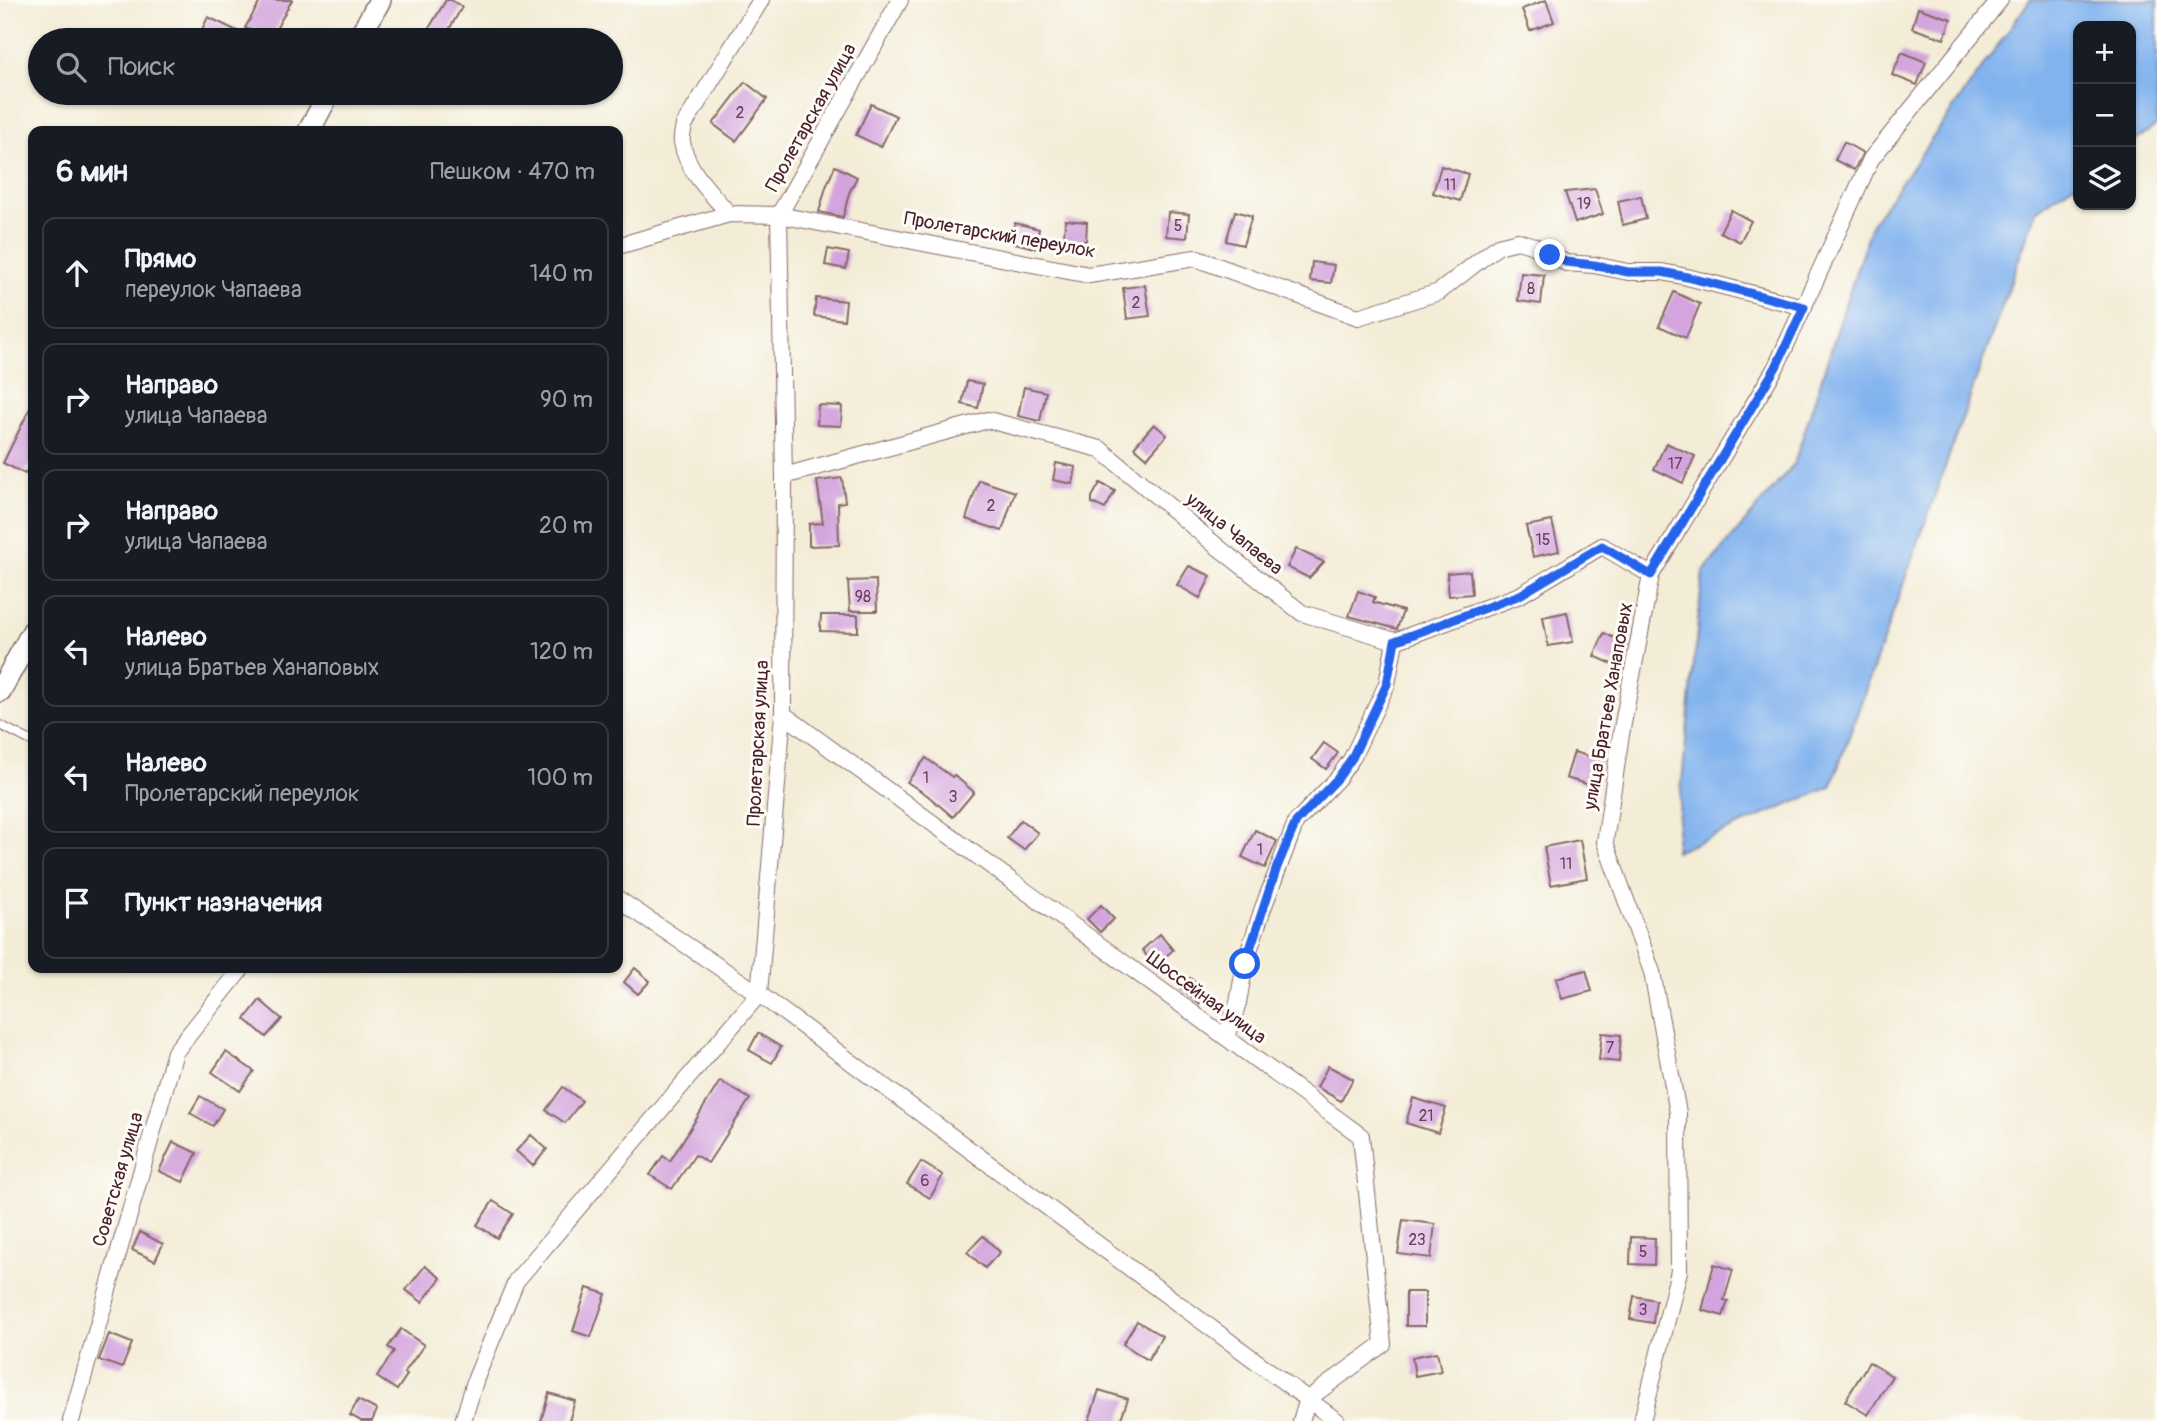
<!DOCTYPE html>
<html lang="ru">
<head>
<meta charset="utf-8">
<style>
  :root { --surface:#171b24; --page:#20242c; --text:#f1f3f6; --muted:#9ea1a6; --line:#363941 }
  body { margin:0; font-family:Pangolin,sans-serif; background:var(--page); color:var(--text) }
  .controls { position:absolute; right:21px; top:21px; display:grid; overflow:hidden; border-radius:14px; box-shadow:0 2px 5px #0004 }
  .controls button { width:63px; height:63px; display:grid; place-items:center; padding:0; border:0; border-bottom:2px solid var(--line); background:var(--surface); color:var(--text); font:35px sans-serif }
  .stop { position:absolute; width:21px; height:21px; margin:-16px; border:5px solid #2563eb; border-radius:50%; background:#fff }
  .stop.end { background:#2563eb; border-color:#fff; box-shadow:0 2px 7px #0008 }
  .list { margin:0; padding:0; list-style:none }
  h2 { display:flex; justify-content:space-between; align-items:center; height:91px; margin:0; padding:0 28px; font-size:30px }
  h2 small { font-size:23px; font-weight:400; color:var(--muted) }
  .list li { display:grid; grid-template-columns:46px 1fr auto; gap:21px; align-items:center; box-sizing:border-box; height:112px; margin:0 14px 14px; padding:0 14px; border:2px solid var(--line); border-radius:14px }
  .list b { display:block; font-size:26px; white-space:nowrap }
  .list p { margin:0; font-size:23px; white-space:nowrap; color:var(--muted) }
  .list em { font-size:23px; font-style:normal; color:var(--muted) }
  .icon { flex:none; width:38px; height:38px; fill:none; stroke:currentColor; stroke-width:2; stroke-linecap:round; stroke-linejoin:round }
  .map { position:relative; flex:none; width:2157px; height:1421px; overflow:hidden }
  .search { position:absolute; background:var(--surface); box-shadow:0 2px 5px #0004; left:28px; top:28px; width:595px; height:77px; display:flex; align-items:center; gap:18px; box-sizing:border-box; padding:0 24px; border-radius:38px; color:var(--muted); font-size:26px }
  .panel { position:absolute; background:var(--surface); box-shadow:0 2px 5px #0004; left:28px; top:126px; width:595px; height:847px; border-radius:14px }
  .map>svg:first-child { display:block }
</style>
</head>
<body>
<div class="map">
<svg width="2157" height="1421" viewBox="0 0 2157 1421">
  <rect width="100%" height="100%" fill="#fdfcf7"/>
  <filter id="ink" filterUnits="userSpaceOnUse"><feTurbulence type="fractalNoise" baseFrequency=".0143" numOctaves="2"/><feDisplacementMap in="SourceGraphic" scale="14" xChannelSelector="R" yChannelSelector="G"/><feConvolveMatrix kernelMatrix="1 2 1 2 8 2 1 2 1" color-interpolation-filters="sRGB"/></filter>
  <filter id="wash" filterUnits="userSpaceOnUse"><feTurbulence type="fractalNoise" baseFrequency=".00686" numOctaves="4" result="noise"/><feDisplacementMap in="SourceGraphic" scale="28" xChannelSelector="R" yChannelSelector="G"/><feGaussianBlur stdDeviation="1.57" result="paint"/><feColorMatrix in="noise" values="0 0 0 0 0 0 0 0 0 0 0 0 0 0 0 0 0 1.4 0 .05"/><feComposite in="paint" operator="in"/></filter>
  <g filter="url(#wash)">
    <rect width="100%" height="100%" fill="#f3ecd6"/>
    <path fill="#82b3ee" stroke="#66698c" stroke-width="2" d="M2030 0H2157V125L2131 144V26H2078V181L2036 211 1831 787 1675 852 1703 572 1794 464 1871 225Z"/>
    <g id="blocks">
      <g fill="#d3a4dd">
        <path d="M261 0H292L270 40 245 28Z"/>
        <path d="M446 0H451L462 7 443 40H422Z"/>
        <path d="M1546 0 1554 22 1530 31 1522 9Z"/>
        <path d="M1918 8 1951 19 1944 39 1912 28Z"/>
        <path d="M208 17 256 40H197Z"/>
        <path d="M1902 52 1926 62 1917 85 1892 75Z"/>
        <path d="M745 82 767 99 736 141 713 124Z"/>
        <path d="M871 104 896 116 881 147 856 135Z"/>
        <path d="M1844 142 1863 153 1854 170 1835 160Z"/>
        <path d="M835 166 857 177 849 193 843 217 819 212 826 187Z"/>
        <path d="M1441 166 1468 174 1460 201 1433 193Z"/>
        <path d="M1595 189 1603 214 1575 223 1565 192Z"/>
        <path d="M1641 196 1646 219 1623 225 1618 201Z"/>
        <path d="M1731 210 1751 221 1740 242 1720 232Z"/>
        <path d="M1235 211 1252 216 1243 245 1226 241Z"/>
        <path d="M1168 212 1189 214 1187 238 1166 236Z"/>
        <path d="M1065 220 1087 222 1086 241 1064 240Z"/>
        <path d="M1015 223 1039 229 1035 248 1011 242Z"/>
        <path d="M828 249 849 253 846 269 825 265Z"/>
        <path d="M1312 262 1334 265 1331 283 1310 281Z"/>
        <path d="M1521 273 1544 275 1541 304 1518 301Z"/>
        <path d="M1145 285 1150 316 1127 319 1123 288Z"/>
        <path d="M1674 292 1700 304 1686 338 1659 326Z"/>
        <path d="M816 298 846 301 844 320 814 316Z"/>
        <path d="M967 381 983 384 978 408 962 404Z"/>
        <path d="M1024 387 1046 392 1040 421 1018 416Z"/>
        <path d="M33 402V458L25 474 3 463Z"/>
        <path d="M818 405 842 406 841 426 817 425Z"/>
        <path d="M1154 424 1167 435 1147 458 1134 447Z"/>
        <path d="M1666 443 1695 456 1683 483 1654 469Z"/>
        <path d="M1056 463 1076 467 1073 484 1053 480Z"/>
        <path d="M842 478 845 502 838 503 839 545 809 546V524L823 523 817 481Z"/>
        <path d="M979 480 1015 492 1002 531 966 519Z"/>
        <path d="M1100 483 1115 491 1105 509 1092 503V497Z"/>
        <path d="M1552 521 1559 551 1533 557 1526 526Z"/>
        <path d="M1296 549 1324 562 1309 578 1287 567Z"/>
        <path d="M1189 566 1211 576 1200 598 1177 585Z"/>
        <path d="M1470 571 1472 594 1449 596 1447 573Z"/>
        <path d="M876 580 877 611H850L848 581Z"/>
        <path d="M1358 591 1375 597 1373 602 1403 611 1397 629 1349 616Z"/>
        <path d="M1567 612 1573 642 1548 646 1543 617Z"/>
        <path d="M821 615H858V632L820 631Z"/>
        <path d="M1604 633 1627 644 1619 667 1594 656Z"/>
        <path d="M1324 743 1338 753 1326 769 1312 759Z"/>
        <path d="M1574 752 1601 760 1593 786 1566 778Z"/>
        <path d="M926 758 952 777 954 775 974 792 953 817 927 795 907 782Z"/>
        <path d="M1021 820 1038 833 1024 850 1007 838Z"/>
        <path d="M1255 830 1277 841 1265 868 1242 857Z"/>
        <path d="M1580 840 1587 878 1551 885 1544 847Z"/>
        <path d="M1101 905 1114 919 1100 932 1087 919Z"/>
        <path d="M1160 934 1173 950 1155 966 1142 950Z"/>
        <path d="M635 968 650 981 638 994 624 982Z"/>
        <path d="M1586 970 1592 991 1562 999 1556 978Z"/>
        <path d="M1190 978 1208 995 1199 1004 1180 988Z"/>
        <path d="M260 1000 282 1019 266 1037 245 1019Z"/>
        <path d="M758 1033 781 1047 772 1063 749 1050Z"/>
        <path d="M1602 1033 1621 1035 1619 1062 1599 1060Z"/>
        <path d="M226 1052 254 1071 240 1091 212 1072Z"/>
        <path d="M1328 1066 1353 1079 1341 1101 1317 1087Z"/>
        <path d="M720 1081 750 1099 708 1163 695 1155 672 1189 650 1175 663 1156 670 1161Z"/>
        <path d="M563 1087 582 1101 565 1123 546 1110Z"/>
        <path d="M200 1096 223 1109 213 1126 190 1113Z"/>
        <path d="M1413 1098 1446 1108 1438 1133 1406 1123Z"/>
        <path d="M531 1135 547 1149 533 1166 516 1151Z"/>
        <path d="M173 1142 197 1153 183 1182 159 1171Z"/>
        <path d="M921 1162 943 1175 930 1198 907 1184Z"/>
        <path d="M493 1201 513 1214 497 1238 477 1225Z"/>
        <path d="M1403 1220 1435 1224 1431 1258 1398 1254Z"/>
        <path d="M140 1232 163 1244 155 1261 132 1250Z"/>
        <path d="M983 1236 1000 1252 985 1268 967 1252Z"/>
        <path d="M1631 1237 1655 1238 1654 1265 1630 1264Z"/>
        <path d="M1714 1264 1733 1270 1724 1300 1728 1301 1723 1316 1702 1310Z"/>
        <path d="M425 1266 441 1278 422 1302 406 1290Z"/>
        <path d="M587 1288 606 1294 591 1337 573 1331Z"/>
        <rect x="1406" y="1292" width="19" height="34"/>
        <path d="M1634 1296 1656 1300 1653 1323 1630 1319Z"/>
        <path d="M1137 1321 1162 1336 1148 1360 1123 1344Z"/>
        <path d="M401 1329 424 1345 404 1373 407 1375 397 1390 377 1377 394 1351 388 1347Z"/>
        <path d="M109 1334 132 1343 122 1368 99 1360Z"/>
        <path d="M1437 1352 1441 1371 1415 1376 1412 1357Z"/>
        <path d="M1869 1362 1892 1376 1868 1415 1845 1401Z"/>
        <path d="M1099 1390 1128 1399 1120 1421H1089Z"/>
        <path d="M549 1393 575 1401 569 1421H541Z"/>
        <path d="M358 1400 377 1410 372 1421H361L350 1415Z"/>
      </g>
    </g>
  </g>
  <g filter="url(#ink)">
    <use href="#blocks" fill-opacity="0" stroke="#856767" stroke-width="2"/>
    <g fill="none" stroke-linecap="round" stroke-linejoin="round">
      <g stroke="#856767" stroke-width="10">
        <path id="lane" d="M0 725 33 742"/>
      </g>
      <g stroke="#856767" stroke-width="18">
        <g id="street">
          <path d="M729 214C712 194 686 170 682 142 681 137 683 131 684 125L761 0"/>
          <path d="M618 246 729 214 779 215 1089 275 1195 258 1358 317 1439 292 1498 246 1518 241 1534 246 1566 263 1594 265 1628 272H1662L1687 277 1804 307"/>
          <path d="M784 476 988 420 1100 449 1219 548 1302 613 1395 641 1520 595 1602 546 1651 575"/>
          <path d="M783 714 1361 1136 1383 1344 1308 1399 1301 1421"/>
          <path d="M618 899 759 994 1337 1421"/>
          <path d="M1226 1037 1238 1003 1245 963 1263 908 1296 822 1338 778 1352 758 1387 684 1395 641"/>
          <path d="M71 1421 175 1052 242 968"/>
          <path d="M463 1421 476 1378 516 1281 759 994 783 714 784 476 779 215 900 0"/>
          <path d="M1642 1421 1679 1271 1678 1113 1652 972 1605 842 1621 734 1651 575 1776 367 1871 159 2000 0"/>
        </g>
      </g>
      <g stroke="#856767" stroke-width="24">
        <g id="secondary">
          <path d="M358 40 380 0"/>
          <path d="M309 131 329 93"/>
          <path d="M0 691 33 631"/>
        </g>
      </g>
      <use href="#lane" stroke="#fff" stroke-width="8"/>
      <use href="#street" stroke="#fff" stroke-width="16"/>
      <use href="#secondary" stroke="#fff" stroke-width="21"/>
    </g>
  </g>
  <g fill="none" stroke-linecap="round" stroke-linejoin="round" filter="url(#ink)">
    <path stroke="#2563eb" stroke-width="9" d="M1245 964 1277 867 1296 822 1338 778 1352 758 1387 684 1395 641 1520 595 1602 546 1651 575 1776 367 1804 307 1687 277 1662 272H1628L1594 265 1566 262 1550 255"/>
  </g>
  <g text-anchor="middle" stroke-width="6" stroke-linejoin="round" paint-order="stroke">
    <g font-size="16" fill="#6c4058">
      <text x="740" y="118">2</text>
      <text x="1450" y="190">11</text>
      <text x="1584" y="209">19</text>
      <text x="1178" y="231">5</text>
      <text x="1531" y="294">8</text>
      <text x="1136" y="308">2</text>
      <text x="1675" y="469">17</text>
      <text x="991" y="511">2</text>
      <text x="1543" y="545">15</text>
      <text x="863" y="602">98</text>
      <text x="926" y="783">1</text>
      <text x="953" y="802">3</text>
      <text x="1260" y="855">1</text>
      <text x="1566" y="869">11</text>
      <text x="1610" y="1053">7</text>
      <text x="1426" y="1121">21</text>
      <text x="925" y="1186">6</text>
      <text x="1417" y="1245">23</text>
      <text x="1643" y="1257">5</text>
      <text x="1643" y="1315">3</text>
    </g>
    <g font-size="19" fill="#4a1f2b" stroke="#fdfcf7">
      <text transform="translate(810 117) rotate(-61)" y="7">Пролетарская улица</text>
      <text transform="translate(1000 234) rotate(10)" y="7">Пролетарский переулок</text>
      <text transform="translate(1235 533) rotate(39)" y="7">улица Чапаева</text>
      <text transform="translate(1607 706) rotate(-80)" y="7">улица Братьев Ханаповых</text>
      <text transform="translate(757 743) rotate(-87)" y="7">Пролетарская улица</text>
      <text transform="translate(1207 997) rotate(36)" y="7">Шоссейная улица</text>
      <text transform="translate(117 1179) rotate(-74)" y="7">Советская улица</text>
    </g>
  </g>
</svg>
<div class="controls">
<button>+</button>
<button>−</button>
<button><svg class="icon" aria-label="layers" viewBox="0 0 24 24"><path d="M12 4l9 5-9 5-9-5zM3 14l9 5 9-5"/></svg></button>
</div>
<div class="stop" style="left:1245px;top:964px"></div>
<div class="stop end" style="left:1550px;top:255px"></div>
<div class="search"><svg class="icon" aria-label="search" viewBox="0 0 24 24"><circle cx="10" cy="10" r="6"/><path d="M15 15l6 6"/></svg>Поиск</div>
<section class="panel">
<h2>6 мин<small>Пешком · 470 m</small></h2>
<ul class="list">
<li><svg class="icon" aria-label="ahead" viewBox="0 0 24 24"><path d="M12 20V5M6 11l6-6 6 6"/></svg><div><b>Прямо</b><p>переулок Чапаева</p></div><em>140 m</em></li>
<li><svg class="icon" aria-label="right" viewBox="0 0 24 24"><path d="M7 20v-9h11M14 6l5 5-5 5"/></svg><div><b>Направо</b><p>улица Чапаева</p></div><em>90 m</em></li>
<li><svg class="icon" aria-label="right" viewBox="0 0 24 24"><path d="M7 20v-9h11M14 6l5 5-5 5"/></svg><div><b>Направо</b><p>улица Чапаева</p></div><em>20 m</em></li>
<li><svg class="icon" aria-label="left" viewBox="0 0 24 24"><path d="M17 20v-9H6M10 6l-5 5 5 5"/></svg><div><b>Налево</b><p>улица Братьев Ханаповых</p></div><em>120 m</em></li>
<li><svg class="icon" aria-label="left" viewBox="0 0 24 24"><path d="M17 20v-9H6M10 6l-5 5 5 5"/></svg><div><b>Налево</b><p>Пролетарский переулок</p></div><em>100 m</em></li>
<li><svg class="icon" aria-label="arrive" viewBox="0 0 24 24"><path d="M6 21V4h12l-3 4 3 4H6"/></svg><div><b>Пункт назначения</b></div></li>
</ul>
</section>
</div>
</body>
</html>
